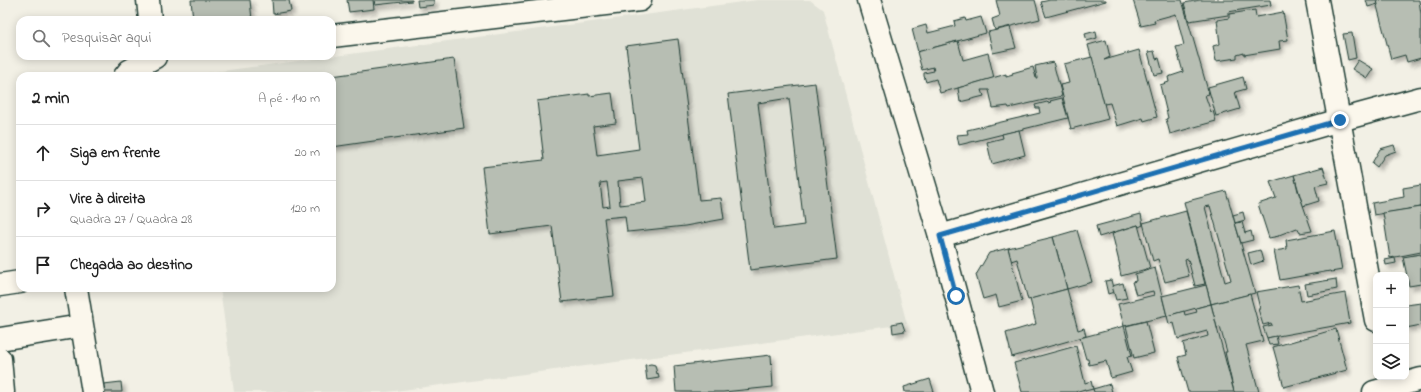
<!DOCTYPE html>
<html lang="pt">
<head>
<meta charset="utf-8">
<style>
  :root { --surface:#fff; --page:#f6f6f6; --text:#222; --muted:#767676; --line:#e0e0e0 }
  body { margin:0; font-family:"Indie Flower",sans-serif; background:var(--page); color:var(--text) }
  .controls { position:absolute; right:12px; bottom:12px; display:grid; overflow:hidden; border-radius:8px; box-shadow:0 2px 10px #0003 }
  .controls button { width:36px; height:36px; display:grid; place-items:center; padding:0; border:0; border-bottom:1px solid var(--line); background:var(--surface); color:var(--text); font:20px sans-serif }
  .stop { position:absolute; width:12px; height:12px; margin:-9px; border:3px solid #1f6fb2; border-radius:50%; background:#fff }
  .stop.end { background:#1f6fb2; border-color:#fff; box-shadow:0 1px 4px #0008 }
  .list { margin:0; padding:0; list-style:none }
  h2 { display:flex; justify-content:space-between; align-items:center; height:52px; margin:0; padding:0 16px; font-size:17px }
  h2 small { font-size:13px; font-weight:400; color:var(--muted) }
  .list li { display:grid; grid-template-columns:26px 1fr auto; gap:12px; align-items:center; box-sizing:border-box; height:56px; padding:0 16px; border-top:1px solid var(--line) }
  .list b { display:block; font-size:15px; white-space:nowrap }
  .list p { margin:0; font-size:13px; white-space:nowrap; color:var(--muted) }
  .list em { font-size:13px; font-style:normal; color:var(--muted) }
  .icon { flex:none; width:22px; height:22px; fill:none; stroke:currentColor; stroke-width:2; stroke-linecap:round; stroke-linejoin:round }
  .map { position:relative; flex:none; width:1421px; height:392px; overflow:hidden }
  .search { position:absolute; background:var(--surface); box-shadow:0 2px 10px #0003; left:16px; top:16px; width:320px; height:44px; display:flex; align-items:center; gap:10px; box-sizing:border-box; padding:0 14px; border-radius:12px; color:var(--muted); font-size:15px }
  .panel { position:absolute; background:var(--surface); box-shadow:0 2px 10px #0003; left:16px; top:72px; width:320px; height:220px; border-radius:12px }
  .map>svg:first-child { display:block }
</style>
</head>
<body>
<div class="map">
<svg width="1421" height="392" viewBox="0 0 1421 392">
  <defs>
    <filter id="shadow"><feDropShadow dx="3.5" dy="3.5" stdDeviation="2" flood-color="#0004"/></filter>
  </defs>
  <rect width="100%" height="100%" fill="#f2f0e5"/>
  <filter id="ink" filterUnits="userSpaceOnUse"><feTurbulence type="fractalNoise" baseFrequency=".025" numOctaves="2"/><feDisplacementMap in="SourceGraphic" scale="8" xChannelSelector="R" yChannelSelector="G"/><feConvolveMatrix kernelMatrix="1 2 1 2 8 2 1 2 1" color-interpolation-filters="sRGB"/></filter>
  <g filter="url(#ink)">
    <path fill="#e0e1d6" d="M757 0H810L823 10 907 324 387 392H234L220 288H332V76H205L207 73Z"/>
    <g fill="#b7beb3" stroke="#1f3d34" fill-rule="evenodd" filter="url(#shadow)">
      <path d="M191 0H250L252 20H193Z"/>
      <path d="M272 0H289L291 11 273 14Z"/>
      <path d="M347 0H373L374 9 349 12Z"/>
      <path d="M374 0H412V1L375 5Z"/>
      <path d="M417 0H434V5L418 7Z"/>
      <path d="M996 0H1035L1040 19 995 30 992 19 1000 16Z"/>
      <path d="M1050 0H1106V1L1046 17 1041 2Z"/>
      <path d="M1133 0H1182L1209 94 1205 95 1211 112 1213 111 1216 121 1170 134 1166 119 1168 118 1160 85 1169 82 1168 77 1183 72 1176 47 1184 45 1176 14 1154 20 1155 23 1141 26Z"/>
      <path d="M1200 0H1270L1271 5 1228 12V15L1189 21 1184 3Z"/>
      <path d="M1366 0H1377L1378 4 1368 7Z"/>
      <path d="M1377 0H1419L1421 14V58L1407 62 1405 55 1391 59 1377 6 1378 5Z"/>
      <path d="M1255 10 1256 17 1283 12 1288 40 1279 41 1280 49 1244 55V53L1237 55V58L1216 61 1213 46 1220 44 1217 20 1229 18V14Z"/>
      <path d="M981 17 986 33 918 52 912 29 926 25 928 33 955 26 954 21 965 18 966 21Z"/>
      <path d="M1010 27 1016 48 993 53 988 32Z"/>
      <path d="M1096 31 1097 38 1087 41 1085 34Z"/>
      <path d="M1352 33 1356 58 1348 60 1343 34Z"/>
      <path d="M678 39 699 200 721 198 724 219 685 226 628 232H627L625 216 604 218 614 296 562 302 552 226 490 234 482 167 544 160 537 101 589 94V96L612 93 616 123 593 126 597 155 639 149 626 46ZM643 178 646 202 620 205 618 181ZM607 182 610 206 603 207 600 183Z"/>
      <path d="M1106 40 1110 57 1104 60 1139 50 1157 117 1144 121 1143 118 1117 126 1110 103 1104 104 1088 45Z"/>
      <path d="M958 41 963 60 988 53 994 78 940 93 936 79 926 82 924 76V73L934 71 933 67 922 70 917 52Z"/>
      <path d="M1154 51 1156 59 1159 58 1163 73 1154 75 1148 52Z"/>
      <path d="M1092 57 1108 119 1071 129 1060 85 1069 83 1064 64Z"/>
      <path d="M454 59 464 128 332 147V76Z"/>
      <path d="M1358 60 1373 69 1367 78 1352 69Z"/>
      <path d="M1053 62 1062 96 1009 108 1008 106 993 108 989 90H982L984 96 960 102 958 88 1006 74V77L1013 75 1012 73 1033 67 1036 78H1037L1035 66Z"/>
      <path d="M1243 77 1246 89 1235 92 1240 109 1216 116 1208 87Z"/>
      <path d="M815 83 837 259 750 270 728 94ZM789 98 804 225 774 229 758 103Z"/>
      <path d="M1062 98 1068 118 959 145 957 135 968 134 967 130 1040 113 1039 108H1036L1035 105 1047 102 1048 103 1051 102 1050 101Z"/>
      <path d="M1019 130 1025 155 992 164 987 142 1003 138 1002 134Z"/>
      <path d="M1394 145 1396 151 1385 155 1377 167 1372 163 1380 149Z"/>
      <path d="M1323 167 1328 183 1315 186 1319 201 1303 206 1294 175Z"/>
      <path d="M1294 175 1298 191 1312 231 1300 233 1297 228 1279 235V236L1269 238 1258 204 1276 198 1270 182Z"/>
      <path d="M1421 185V207L1374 215 1372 203 1404 197 1403 188Z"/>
      <path d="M1226 191 1255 293 1211 304 1184 202ZM1210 206 1231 280 1225 282 1205 207Z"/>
      <path d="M1421 207V252L1390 258 1383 213Z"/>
      <path d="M1186 211 1205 284 1195 286 1188 259 1185 260 1189 276 1165 282 1158 259 1153 261 1143 223Z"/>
      <path d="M1243 212 1245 220 1235 223 1233 215Z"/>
      <path d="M1141 214 1143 225 1139 227 1138 225 1099 237 1096 226Z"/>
      <path d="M1242 222 1245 233 1251 231 1253 240 1241 243 1235 223Z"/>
      <path d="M1138 225 1150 268 1121 276 1119 266H1120L1112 233Z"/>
      <path d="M1077 230 1092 282 1067 289 1053 237Z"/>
      <path d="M1335 231 1342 270 1331 272 1330 271 1280 280 1274 251 1287 249 1286 240Z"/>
      <path d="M1053 237 1067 289 1028 300 1017 259 1011 261 1008 248Z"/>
      <path d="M1008 248 1022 301 999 307 996 295 983 299 976 275 989 253Z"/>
      <path d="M1260 250 1263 261 1251 265 1248 253Z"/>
      <path d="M1421 254V284L1409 286 1403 257Z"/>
      <path d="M1395 258 1396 263 1386 265 1385 260Z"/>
      <path d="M1155 268 1167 316 1124 326 1118 304 1154 295 1153 291 1136 295 1132 282 1136 281 1135 274Z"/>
      <path d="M1336 279 1337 289 1307 295 1305 284Z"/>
      <path d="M1111 280 1114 292 1108 294 1105 281Z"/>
      <path d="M1123 283 1127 298 1116 300 1112 286Z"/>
      <path d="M1206 285 1211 304 1167 316 1162 296Z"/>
      <path d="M1298 285 1301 301 1345 293 1350 323 1267 338 1263 327 1272 325 1271 323 1263 325 1258 309H1260L1256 292Z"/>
      <path d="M1067 289 1078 330 1084 328 1086 336 1012 357 1006 333 1036 324 1030 299Z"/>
      <path d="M1250 294 1263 341 1246 345 1259 392H1234L1225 352H1227L1220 327 1217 328 1211 304Z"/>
      <path d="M1421 303V325L1406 328V305Z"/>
      <path d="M1211 304 1217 328 1234 392H1188L1178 357 1186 355 1183 343 1208 336 1207 331 1178 339 1174 323 1169 324 1167 316 1184 311 1185 315 1197 312 1196 308Z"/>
      <path d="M1146 321 1154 353 1134 358 1126 326Z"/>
      <path d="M902 322 905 331 893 333 892 324Z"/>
      <path d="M1124 326 1132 356 1127 357 1132 372 1111 378 1106 361 1089 365 1088 359H1086L1080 338Z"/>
      <path d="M1336 329 1347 370 1284 387 1273 347Z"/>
      <path d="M1276 336 1278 344 1269 345 1267 338Z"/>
      <path d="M1076 346 1085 383 1091 381 1093 389 1085 391V389L1075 392H1022L1014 363Z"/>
      <path d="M771 355 773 387 723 392H676L674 366Z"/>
      <path d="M651 364 655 365 657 374 658 373 659 378 647 380 645 365Z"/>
      <path d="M930 379 934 392H905L904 387Z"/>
      <path d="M121 382 122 392H96L95 385Z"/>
      <path d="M1110 384 1112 392H1094L1093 389Z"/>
    </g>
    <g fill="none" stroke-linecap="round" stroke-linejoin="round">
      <g stroke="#1f3d34" stroke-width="25">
        <g id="minor">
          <path d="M148 0 150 20"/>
          <path d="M869 0 940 236 982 392"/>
          <path d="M1317 0 1376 320"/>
          <path d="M332 36 640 0"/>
          <path d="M125 76 129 71 155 57"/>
          <path d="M940 236 1340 120 1421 98"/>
          <path d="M0 285 20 282"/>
          <path d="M76 288 93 392"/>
          <path d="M0 339 81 326"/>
          <path d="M0 359 3 392"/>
          <path d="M1374 392 1421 379"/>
        </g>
      </g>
      <use href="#minor" stroke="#fbf7ec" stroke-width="22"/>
    </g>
  </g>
  <g fill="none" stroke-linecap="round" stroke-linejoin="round" filter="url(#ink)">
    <path stroke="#1f6fb2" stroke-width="5" d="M956 296 940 236 1340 120"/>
  </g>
</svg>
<div class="controls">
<button>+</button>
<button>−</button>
<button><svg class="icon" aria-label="layers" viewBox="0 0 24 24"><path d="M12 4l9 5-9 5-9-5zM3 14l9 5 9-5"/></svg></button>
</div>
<div class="stop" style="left:956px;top:296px"></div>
<div class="stop end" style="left:1340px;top:120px"></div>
<div class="search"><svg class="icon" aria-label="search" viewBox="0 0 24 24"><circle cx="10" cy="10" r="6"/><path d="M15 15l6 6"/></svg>Pesquisar aqui</div>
<section class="panel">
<h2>2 min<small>A pé · 140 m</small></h2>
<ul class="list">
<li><svg class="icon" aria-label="ahead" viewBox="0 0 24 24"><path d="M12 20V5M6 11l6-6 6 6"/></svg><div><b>Siga em frente</b></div><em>20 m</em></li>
<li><svg class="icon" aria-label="right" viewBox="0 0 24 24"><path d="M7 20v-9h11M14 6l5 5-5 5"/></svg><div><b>Vire à direita</b><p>Quadra 27 / Quadra 28</p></div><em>120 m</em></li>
<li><svg class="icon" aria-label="arrive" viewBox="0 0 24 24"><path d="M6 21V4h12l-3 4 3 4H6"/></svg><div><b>Chegada ao destino</b></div></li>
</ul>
</section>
</div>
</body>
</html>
